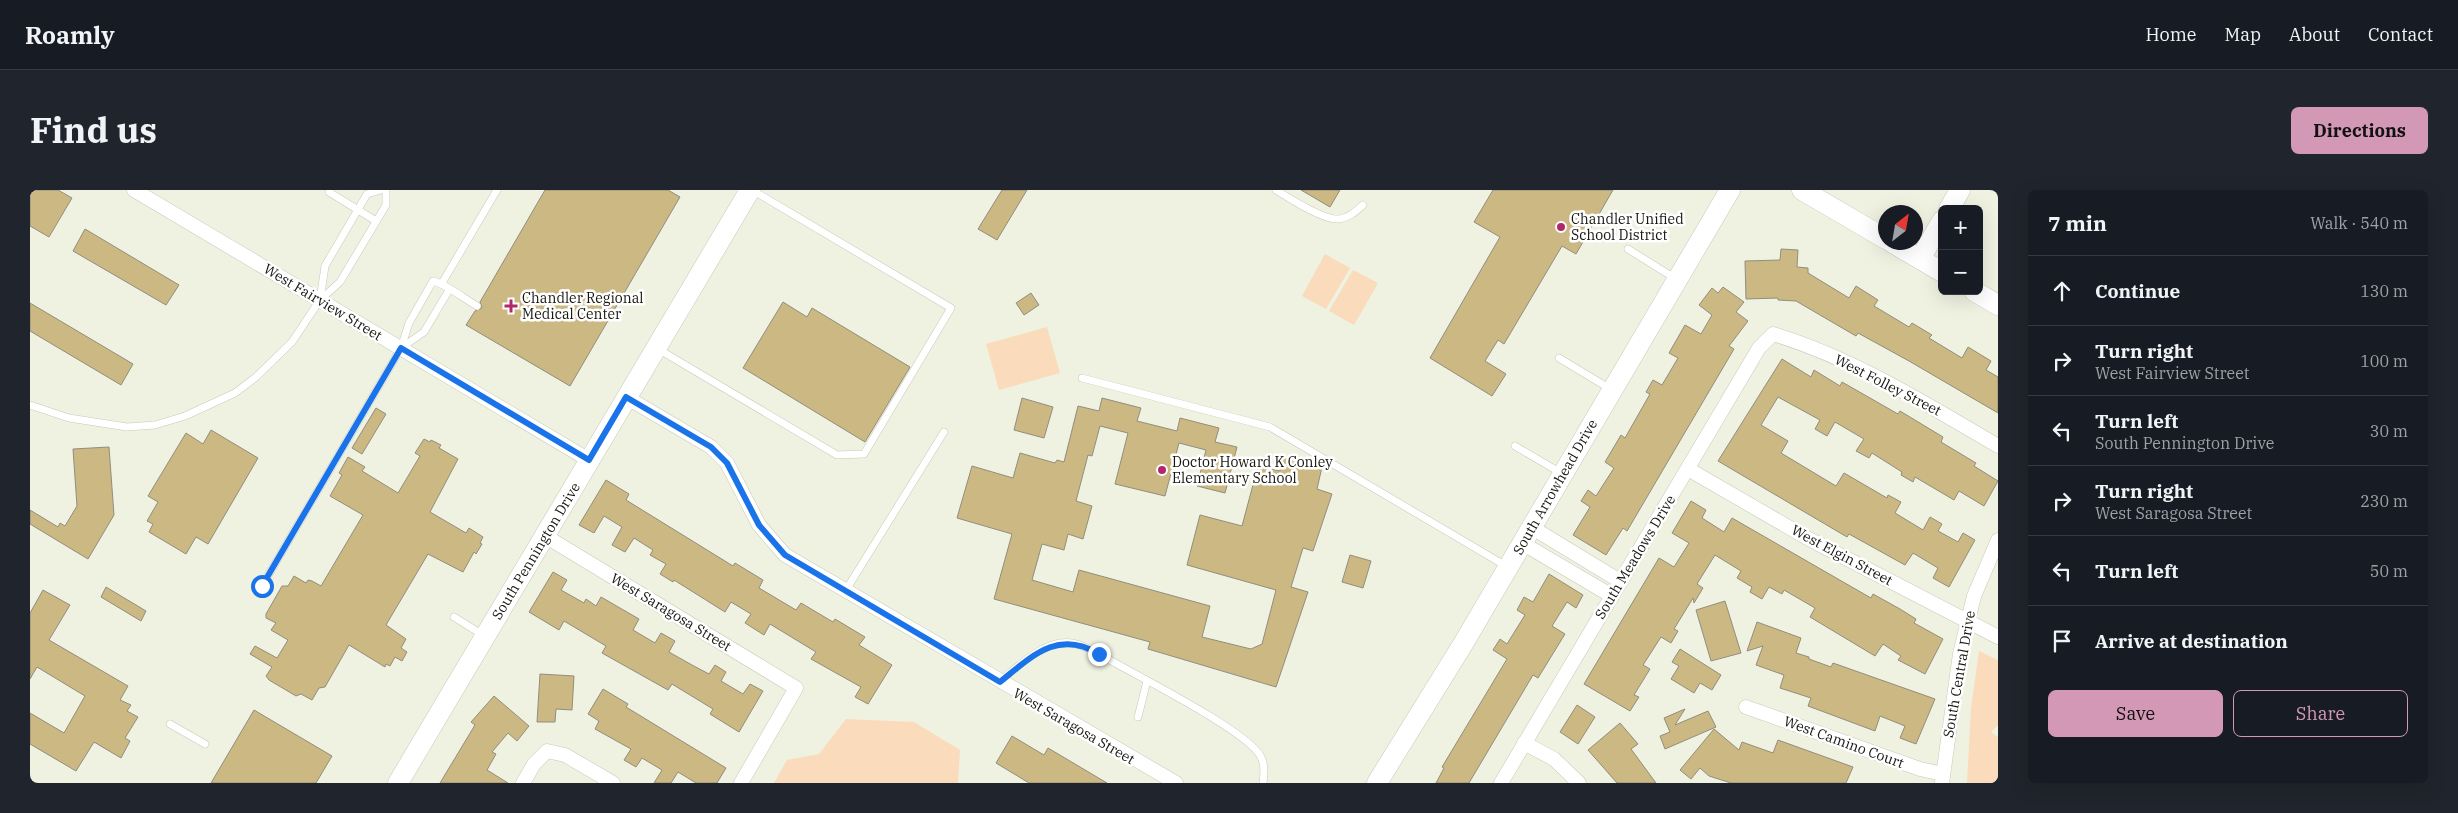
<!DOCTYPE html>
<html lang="en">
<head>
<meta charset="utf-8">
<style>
  :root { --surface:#171b24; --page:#20242c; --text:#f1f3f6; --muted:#9ea1a6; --line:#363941; --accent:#d498b7 }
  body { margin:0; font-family:"IBM Plex Serif",serif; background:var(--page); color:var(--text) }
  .controls { position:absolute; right:15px; top:15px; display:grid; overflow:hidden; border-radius:8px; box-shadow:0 5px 20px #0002 }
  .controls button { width:45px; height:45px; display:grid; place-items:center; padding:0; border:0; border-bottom:1px solid var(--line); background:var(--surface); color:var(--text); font:25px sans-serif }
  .compass { position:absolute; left:1848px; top:15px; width:45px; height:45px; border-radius:50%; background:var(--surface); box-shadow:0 5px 20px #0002; rotate:31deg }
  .stop { position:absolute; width:15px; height:15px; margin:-11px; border:4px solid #1a73e8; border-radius:50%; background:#fff }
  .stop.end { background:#1a73e8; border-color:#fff; box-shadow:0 1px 5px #0008 }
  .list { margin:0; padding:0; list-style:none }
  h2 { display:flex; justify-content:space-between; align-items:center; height:65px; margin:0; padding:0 20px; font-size:21px }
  h2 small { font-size:16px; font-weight:400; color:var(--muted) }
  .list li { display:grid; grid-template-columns:32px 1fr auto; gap:15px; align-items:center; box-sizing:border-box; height:70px; padding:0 20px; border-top:1px solid var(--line) }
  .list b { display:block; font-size:19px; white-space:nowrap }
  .list p { margin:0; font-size:16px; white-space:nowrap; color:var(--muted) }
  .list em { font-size:16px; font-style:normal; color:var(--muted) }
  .actions { display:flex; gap:10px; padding:15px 20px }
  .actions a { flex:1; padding:11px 0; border:1px solid var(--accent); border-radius:8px; text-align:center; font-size:18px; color:var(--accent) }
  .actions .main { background:var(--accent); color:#111 }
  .icon { flex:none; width:28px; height:28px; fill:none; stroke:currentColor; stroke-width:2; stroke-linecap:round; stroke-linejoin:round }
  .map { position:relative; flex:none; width:1968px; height:593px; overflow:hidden; border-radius:8px }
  header { display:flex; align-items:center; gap:30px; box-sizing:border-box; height:70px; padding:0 25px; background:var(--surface); border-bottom:1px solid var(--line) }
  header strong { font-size:24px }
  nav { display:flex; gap:28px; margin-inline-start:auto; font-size:18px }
  .intro { display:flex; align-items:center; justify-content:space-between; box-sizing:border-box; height:120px; padding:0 30px }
  h1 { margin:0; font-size:35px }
  .button { padding:12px 22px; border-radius:8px; background:var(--accent); color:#111; font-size:18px; font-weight:700 }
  main { display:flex; gap:30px; padding:0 30px }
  aside { flex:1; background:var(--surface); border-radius:8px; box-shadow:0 5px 20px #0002 }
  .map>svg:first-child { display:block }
</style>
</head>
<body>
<header>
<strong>Roamly</strong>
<nav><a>Home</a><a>Map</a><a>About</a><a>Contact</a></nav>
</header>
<div class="intro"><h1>Find us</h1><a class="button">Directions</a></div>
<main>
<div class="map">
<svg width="1968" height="593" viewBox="0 0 1968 593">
  <rect width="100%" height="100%" fill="#eff2e1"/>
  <g fill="#fadbbb">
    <path d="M1295 64 1320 78 1296 119 1272 106Z"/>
    <path d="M1323 80 1348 93 1324 135 1299 121Z"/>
    <path d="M1017 137 1030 183 969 200 956 154Z"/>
    <path d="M1949 461 1968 470V535L1961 542 1968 547V593H1937L1941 518Z"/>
    <path d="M816 529 884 532 930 560 928 593H744L757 570 789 564Z"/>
  </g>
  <g fill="#cbb882" stroke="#928d7e">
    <path d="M0 0H28L42 8 19 47 0 36Z"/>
    <path d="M515 0H638L650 7 540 196 436 135 445 121 452 118 450 112Z"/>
    <path d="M972 0H997L967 50 948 39Z"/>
    <path d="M1271 0H1310L1300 17Z"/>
    <path d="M1463 0H1583L1546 64 1532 56 1474 154 1468 150 1455 171 1476 184 1462 206 1400 168 1470 47 1444 32Z"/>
    <path d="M55 39 149 95 136 115 43 61Z"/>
    <path d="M1751 59 1768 60 1767 77 1778 78V83L1819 108 1826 96 1848 110 1844 116 1879 137 1882 133 1902 145 1899 148 1932 168 1938 157 1961 171 1956 180 1968 187V223L1879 171 1828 143 1826 146 1766 111 1748 110V108L1716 109 1715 71 1750 70Z"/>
    <path d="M1693 97 1714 112 1706 122 1718 131 1699 156 1704 159 1607 324 1597 341 1593 338 1576 365 1543 345 1560 317 1551 311 1558 300 1566 306 1584 278 1575 272 1591 245 1595 248 1620 204 1616 202 1623 190 1632 195 1648 168 1639 163 1655 135 1671 144 1682 125 1669 115 1682 98 1688 103Z"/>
    <path d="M1001 103 1009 115 994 125 986 113Z"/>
    <path d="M753 112 777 127 782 118 880 177 835 252 713 178Z"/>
    <path d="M0 113 103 174 91 195 0 141Z"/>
    <path d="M1752 169 1781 187 1784 180 1810 196 1812 192 1868 224 1870 221 1913 247 1911 252 1946 273 1944 276 1968 291 1954 316 1929 301 1924 310 1885 287 1883 292 1871 285 1872 282 1842 263 1839 268 1826 261 1834 249 1805 232 1797 246 1785 239 1790 230 1748 207 1731 235 1758 251 1751 263 1806 296 1814 283 1857 308 1858 305 1871 312 1865 323 1893 340 1900 327 1912 334 1908 341 1928 352 1933 343 1945 350 1919 397 1903 388 1908 378 1883 363 1875 375 1819 344 1817 347 1688 271Z"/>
    <path d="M992 208 1023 217 1014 248 984 240Z"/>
    <path d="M1072 208 1111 218 1107 231 1147 241 1150 228 1189 238 1185 252 1207 257 1195 303 1167 296 1176 260 1149 253 1135 306 1085 294 1098 243 1070 236 1062 266 1058 265 1046 311 1062 316 1053 349 1038 344 1034 360 1012 354 1002 390 1043 402 1049 380 1180 416 1172 447 1221 459 1232 454 1246 400 1157 375 1170 325 1212 336 1228 276 1250 281 1252 268 1292 277 1287 299 1302 304 1283 361 1273 358 1261 397 1278 402 1246 497 1118 459 1120 452 964 409 982 344 927 328 942 276 983 288 990 263 1025 273 1027 270 1034 272 1048 216 1069 221Z"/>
    <path d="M346 218 356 224 332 264 322 258Z"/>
    <path d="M181 240 228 268 178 354 166 347 156 364 119 342 123 334 117 331 128 312 118 306 156 243 173 254Z"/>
    <path d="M394 249 400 252 401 250 411 255 409 258 428 269 400 322 436 343 439 338 453 347 450 353 452 354 446 364 444 362 433 382 398 364 356 435 376 449 371 458 377 462 372 471 365 467 360 476 356 474 355 477 319 455 295 497 289 498 282 510 271 504 266 506 239 490 236 486 242 477 220 464 225 456 247 468 258 450 241 440 246 433 236 428V424L252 396H258L264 386 276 393 278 390 282 391 291 396 333 325 300 306 312 285 309 283 318 267 335 277 332 281 368 303 390 266 385 263Z"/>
    <path d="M79 257 84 325 58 369 0 334V320L28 337 30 333 35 336 47 316 43 259Z"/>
    <path d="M576 290 599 304 596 310 703 376 705 373 733 390 729 398 766 420 771 413 803 432 805 429 835 447 829 455 862 475 838 514 825 507 831 497 781 469 786 462 740 434 734 445 715 433 721 424 701 412 695 422 644 390 643 392 630 384 636 374 620 365 623 360 604 348 595 362 582 355 592 337 574 326 564 343 549 335Z"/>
    <path d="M1661 311 1676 320 1672 328 1694 342 1702 328 1841 408 1843 404 1870 419 1886 429 1884 433 1913 449 1895 484 1868 470 1871 466 1853 454 1845 466 1780 427 1785 418 1754 400 1752 404 1739 397 1732 409 1720 402 1722 397 1707 388 1711 381 1685 365 1667 394 1673 398 1664 413 1663 408 1644 439 1648 441 1641 453 1631 447 1613 475 1620 479 1604 505 1609 507 1600 521 1554 494 1629 368 1644 377 1659 353 1642 343Z"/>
    <path d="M1320 365 1341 371 1333 398 1312 392Z"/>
    <path d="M523 382 537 390 531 400 554 413 556 409 566 416 571 407 609 429 603 440 625 453 631 443 645 451 639 462 662 475 679 484 685 475 696 482 691 491 713 504 720 494 733 501 709 542 680 524 683 519 642 494 638 500 572 463 576 456 534 431 529 440 499 422Z"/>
    <path d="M1519 384 1553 405 1546 418 1537 412 1522 436 1535 444 1508 488 1503 485 1439 593H1406L1414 578 1412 577 1477 469 1463 460 1470 449 1477 454 1495 425 1487 420 1494 407 1503 412Z"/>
    <path d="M76 397 116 421 111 431 71 407Z"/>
    <path d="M13 400 40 415 19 450 98 496 90 510 101 515 97 521 108 527 95 548 100 551 91 568 64 552 46 581 0 554V523L34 543 55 506 7 477 0 489V423Z"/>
    <path d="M1695 411 1711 463 1681 471 1666 420Z"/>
    <path d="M1727 432 1771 448 1766 463 1779 467V469L1801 477 1803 473 1905 509 1886 554 1870 548 1875 536 1850 526 1845 541 1778 516 1781 508 1750 498 1754 485 1726 475 1733 456 1717 461Z"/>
    <path d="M1650 459 1691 485 1682 500 1670 493 1664 503 1641 489 1649 476 1642 472Z"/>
    <path d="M510 484 544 486 542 520 526 519 525 532H507Z"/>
    <path d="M573 499 598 514 596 517 696 578 687 593H666L648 582 641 593H624L632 580 612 568 606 577 594 570 601 559 565 539 569 531 558 524Z"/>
    <path d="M464 506 499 536 487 551 478 543 462 562 466 564 457 580 478 593H410L445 535 441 532Z"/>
    <path d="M1547 515 1565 527 1548 554 1530 542Z"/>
    <path d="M1655 519 1645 535 1678 521 1686 537 1635 559 1630 546 1640 542 1634 528Z"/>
    <path d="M224 520 302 566 286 593H181Z"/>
    <path d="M1590 533 1608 554 1601 559 1626 593H1587L1558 560Z"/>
    <path d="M1684 539 1709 560 1712 552 1743 563 1748 550 1823 577 1816 593H1701L1679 586 1670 578 1661 589 1650 580Z"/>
    <path d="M982 546 1014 565 1018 558 1077 593H999L966 573Z"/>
  </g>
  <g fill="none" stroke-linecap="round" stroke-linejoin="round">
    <g stroke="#c7cab9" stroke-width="8">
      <g id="lane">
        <path d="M1246 0C1259 8 1294 31 1309 29 1319 28 1326 21 1333 15"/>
        <path d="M299 2 346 31"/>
        <path d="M1598 59 1646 89"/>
        <path d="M412 93 467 0"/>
        <path d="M290 110 295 76 337 4 351 0"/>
        <path d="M371 158 394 142 419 100"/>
        <path d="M628 159 807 265 834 264 921 118 722 0"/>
        <path d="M1529 168 1582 200"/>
        <path d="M1052 188 1240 237 1476 376"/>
        <path d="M0 215 39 228 97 237 125 235 155 226 205 203 226 187 262 152 290 110 310 92 356 15V0"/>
        <path d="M1485 256 1531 283"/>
        <path d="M232 396 371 158 379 133 403 91C418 95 433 108 447 116"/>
        <path d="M816 400 914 242"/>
        <path d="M424 427 453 445"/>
        <path d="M970 491C989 476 1015 449 1042 453 1049 454 1057 458 1064 461 1095 480 1218 540 1231 567 1235 575 1234 584 1233 593"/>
        <path d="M1108 527 1117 491"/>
        <path d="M140 534 175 554"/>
      </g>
    </g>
    <g stroke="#c7cab9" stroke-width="15">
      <g id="street">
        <path d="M104 0 559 270"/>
        <path d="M596 207 681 257 697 273 729 335 755 365 1146 593"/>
        <path d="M1658 279 1779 349 1968 447"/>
        <path d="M1501 337 1590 391"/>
        <path d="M515 346 766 498 711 593"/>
        <path d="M1492 353 1582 406"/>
        <path d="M1716 517 1890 579 1913 584"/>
        <path d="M1494 553 1524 569 1549 593"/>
        <path d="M493 593 504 574 517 561 535 565 583 593"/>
        <path d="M1471 593 1729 158 1743 144C1823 168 1896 214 1968 256"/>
        <path d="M1912 593 1930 464 1944 406 1968 350"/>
      </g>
    </g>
    <g stroke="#c7cab9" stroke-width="21">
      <g id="secondary">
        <path d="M1772 0 1856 49"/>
        <path d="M1919 19 1930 0"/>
        <path d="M1861 52 1912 82"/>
        <path d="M1890 69 1912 31"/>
        <path d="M1944 101 1968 115"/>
        <path d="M368 593 720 0"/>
        <path d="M1347 593 1433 454 1700 0"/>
      </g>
    </g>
    <use href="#lane" stroke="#fff" stroke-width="7"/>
    <use href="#street" stroke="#fff" stroke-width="14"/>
    <use href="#secondary" stroke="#fff" stroke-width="20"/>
  </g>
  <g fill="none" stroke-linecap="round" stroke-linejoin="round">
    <path stroke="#1a73e8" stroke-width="6" d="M232 396 371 158 559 270 596 207 681 257 697 273 729 335 755 365 970 492C1002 466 1028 439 1069 464"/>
  </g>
  <g fill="#b0286a" stroke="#fff" stroke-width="2">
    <circle cx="1531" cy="37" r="5"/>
    <path d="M478.5 108.5h5v5h5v5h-5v5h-5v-5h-5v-5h5z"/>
    <circle cx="1132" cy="280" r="5"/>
  </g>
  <g text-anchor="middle" stroke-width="5" stroke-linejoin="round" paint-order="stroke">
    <g font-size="14" fill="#161711" stroke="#fff" text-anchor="start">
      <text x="1541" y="34">Chandler Unified<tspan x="1541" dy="16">School District</tspan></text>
      <text x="492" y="113">Chandler Regional<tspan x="492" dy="16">Medical Center</tspan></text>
      <text x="1142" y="277">Doctor Howard K Conley<tspan x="1142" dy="16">Elementary School</tspan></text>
    </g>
    <g font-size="14" fill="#161711" stroke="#fff">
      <text transform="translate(293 112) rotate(31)" y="5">West Fairview Street</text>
      <text transform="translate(1858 195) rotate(27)" y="5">West Folley Street</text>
      <text transform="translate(1525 297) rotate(-60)" y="5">South Arrowhead Drive</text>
      <text transform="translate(506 361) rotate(-59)" y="5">South Pennington Drive</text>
      <text transform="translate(1812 365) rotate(28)" y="5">West Elgin Street</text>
      <text transform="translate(1605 367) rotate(-59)" y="5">South Meadows Drive</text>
      <text transform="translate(641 422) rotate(31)" y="5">West Saragosa Street</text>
      <text transform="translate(1929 484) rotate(-80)" y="5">South Central Drive</text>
      <text transform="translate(1044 536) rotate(30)" y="5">West Saragosa Street</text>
      <text transform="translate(1814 552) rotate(20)" y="5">West Camino Court</text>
    </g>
  </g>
</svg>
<div class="controls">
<button>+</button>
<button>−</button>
</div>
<svg class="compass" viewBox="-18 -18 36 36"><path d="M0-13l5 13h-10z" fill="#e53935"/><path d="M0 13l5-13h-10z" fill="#9ea1a6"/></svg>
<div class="stop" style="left:232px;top:396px"></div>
<div class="stop end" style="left:1069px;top:464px"></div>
</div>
<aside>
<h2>7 min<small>Walk · 540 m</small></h2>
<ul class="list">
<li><svg class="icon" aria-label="ahead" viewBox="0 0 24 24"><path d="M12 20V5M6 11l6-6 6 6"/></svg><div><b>Continue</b></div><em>130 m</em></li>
<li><svg class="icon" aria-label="right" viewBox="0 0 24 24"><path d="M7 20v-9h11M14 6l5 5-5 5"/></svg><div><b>Turn right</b><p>West Fairview Street</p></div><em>100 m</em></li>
<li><svg class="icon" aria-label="left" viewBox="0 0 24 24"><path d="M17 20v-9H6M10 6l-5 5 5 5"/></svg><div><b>Turn left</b><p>South Pennington Drive</p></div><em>30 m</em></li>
<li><svg class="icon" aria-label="right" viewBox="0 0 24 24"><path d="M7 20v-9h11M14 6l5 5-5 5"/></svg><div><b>Turn right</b><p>West Saragosa Street</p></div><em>230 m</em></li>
<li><svg class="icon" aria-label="left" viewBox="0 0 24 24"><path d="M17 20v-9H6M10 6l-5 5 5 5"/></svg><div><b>Turn left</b></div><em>50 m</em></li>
<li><svg class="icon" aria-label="arrive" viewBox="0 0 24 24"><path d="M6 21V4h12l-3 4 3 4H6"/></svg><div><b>Arrive at destination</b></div></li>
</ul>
<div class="actions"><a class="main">Save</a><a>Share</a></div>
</aside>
</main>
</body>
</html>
